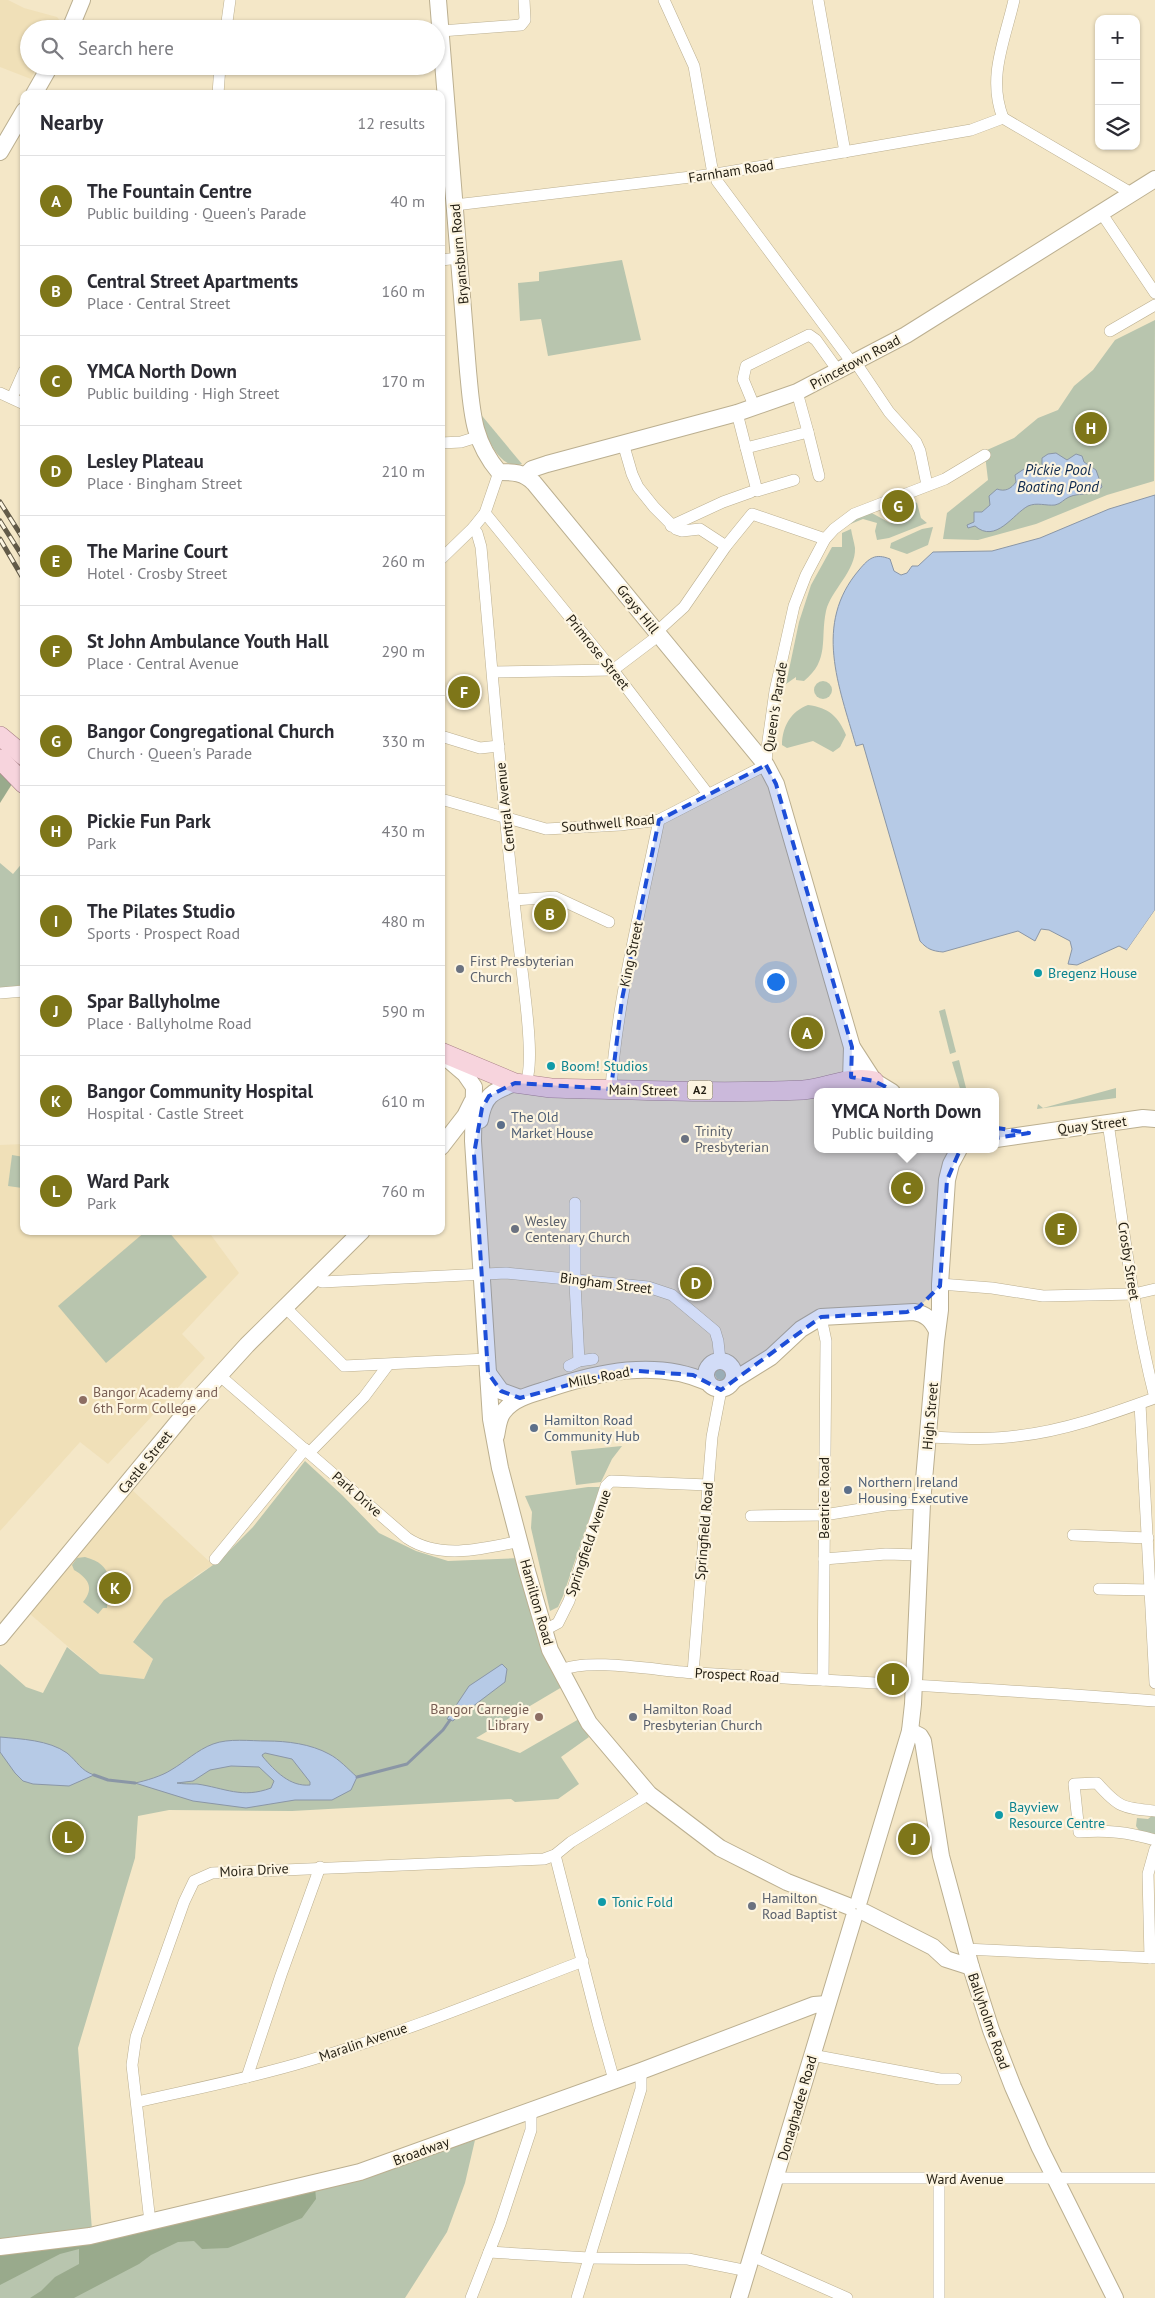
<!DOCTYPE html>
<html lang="en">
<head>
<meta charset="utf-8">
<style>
  :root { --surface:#fff; --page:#f7f7f7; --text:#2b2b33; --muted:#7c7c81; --line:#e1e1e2; --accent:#7e7619 }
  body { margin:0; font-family:"PT Sans",sans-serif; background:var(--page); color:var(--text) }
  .controls { position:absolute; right:15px; top:15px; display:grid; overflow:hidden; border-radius:10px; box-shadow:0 1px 4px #0004 }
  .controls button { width:45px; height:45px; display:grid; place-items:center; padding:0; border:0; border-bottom:1px solid var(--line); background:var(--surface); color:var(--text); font:25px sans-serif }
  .you { position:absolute; left:775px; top:981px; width:18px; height:18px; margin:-12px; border:4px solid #fff; border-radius:50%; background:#1a73e8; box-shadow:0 0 0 8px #1a73e833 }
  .badge { display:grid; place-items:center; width:32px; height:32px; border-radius:50%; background:var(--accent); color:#fff; font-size:16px; font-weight:700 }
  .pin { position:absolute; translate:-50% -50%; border:2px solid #fff; box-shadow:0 1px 5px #0006 }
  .popup { position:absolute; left:814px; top:1088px; width:185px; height:65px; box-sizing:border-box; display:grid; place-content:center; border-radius:10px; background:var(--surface); filter:drop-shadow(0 1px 4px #0005); font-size:16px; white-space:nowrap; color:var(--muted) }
  .popup b { font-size:19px; color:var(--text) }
  .popup::after { content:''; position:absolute; left:50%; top:100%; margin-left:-10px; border:10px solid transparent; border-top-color:var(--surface) }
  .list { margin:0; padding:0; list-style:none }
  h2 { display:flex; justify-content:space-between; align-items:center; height:65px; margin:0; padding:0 20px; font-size:21px }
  h2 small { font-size:16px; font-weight:400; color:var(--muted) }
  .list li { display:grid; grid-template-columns:32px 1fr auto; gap:15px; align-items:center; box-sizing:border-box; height:90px; padding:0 20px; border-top:1px solid var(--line) }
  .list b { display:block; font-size:19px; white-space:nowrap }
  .list p { margin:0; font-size:16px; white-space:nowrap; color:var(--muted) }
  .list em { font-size:16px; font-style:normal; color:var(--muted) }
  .icon { flex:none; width:28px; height:28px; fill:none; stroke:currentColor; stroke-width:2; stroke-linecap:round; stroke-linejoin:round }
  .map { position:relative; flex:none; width:1155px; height:2298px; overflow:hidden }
  .search { position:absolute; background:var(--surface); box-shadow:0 1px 4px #0004; left:20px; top:20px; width:425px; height:55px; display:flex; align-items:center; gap:12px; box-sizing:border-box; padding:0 18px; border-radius:28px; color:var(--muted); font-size:19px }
  .panel { position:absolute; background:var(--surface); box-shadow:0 1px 4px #0004; left:20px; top:90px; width:425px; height:1145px; border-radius:10px }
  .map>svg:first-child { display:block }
</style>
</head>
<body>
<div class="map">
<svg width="1155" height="2298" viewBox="0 0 1155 2298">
  <rect width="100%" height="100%" fill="#f4e7c7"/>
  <g fill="#f0e0b8">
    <path d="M0 0H8L24 8 57 17 60 21 56 29H29V66H37L31 79 0 67Z"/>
    <path d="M24 1144V1231H208L239 1273 182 1334 205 1358 108 1464 80 1442 0 1531V1145Z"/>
    <path d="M131 1489 213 1565 195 1576 133 1641 153 1659 144 1679 100 1674 30 1614Z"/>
  </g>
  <g fill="#b8c5ae">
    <path d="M622 260 641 340 548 356 541 319 520 321 518 283 539 281V272Z"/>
    <path d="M1155 320 1154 481 1107 495 1036 524 978 540 943 539 947 513 988 480 985 455 987 450 1014 438 1038 418 1058 410 1074 386 1093 370 1115 340Z"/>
    <path d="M478 411 522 464C497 472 483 428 478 411Z"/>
    <path d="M911 500 917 503 921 518 927 523 889 538 877 540 875 531 877 523 863 519 848 525 858 517 870 512 890 523 908 517Z"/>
    <path d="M933 527 928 545 907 554 890 548 891 543 922 529Z"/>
    <path d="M851 529C852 535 854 542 855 548 856 571 831 590 826 611 820 639 830 660 804 681L796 680V677L786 684 799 622 811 585 832 547H842V533Z"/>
    <circle cx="823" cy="690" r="9"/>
    <path d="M808 705C829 708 838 716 846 735L840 747 833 752 813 741 787 748 782 745C782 727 791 711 808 705Z"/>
    <path d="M24 861V985L0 988V863L13 874Z"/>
    <path d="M945 1009 956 1052 950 1054 939 1011Z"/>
    <path d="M959 1060 967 1092H961L952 1062Z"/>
    <path d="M1116 1088V1098L1037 1109 1038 1104 1043 1108Z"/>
    <path d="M12 1155 24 1157 22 1188 8 1186Z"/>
    <path d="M146 1231H168L207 1277 106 1363 58 1306Z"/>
    <circle cx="721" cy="1374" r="6"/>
    <path d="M622 1446 612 1459 601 1482 576 1485 571 1451Z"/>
    <path d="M305 1461 342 1495 379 1533 416 1551 448 1561 519 1558 562 1687 476 1738 520 1753 579 1719 589 1737 561 1757 579 1784 558 1799 515 1802 511 1799 292 1811 169 1810 138 1816 135 1858 78 2048 92 2230 0 2242V1664L26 1687 43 1693 67 1647 100 1674 144 1679 153 1659 133 1642 164 1600 220 1560 253 1527Z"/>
    <path d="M588 1487H600L563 1596 558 1607 550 1611 531 1528 532 1512 525 1496Z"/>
    <path d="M85 1557C115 1565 110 1584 107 1608H103L98 1614 83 1602C95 1588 88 1578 74 1570L72 1565 77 1558Z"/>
    <path d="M1153 1815 1155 1816V1834L1140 1832 1136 1826 1137 1818 1148 1819Z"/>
    <path d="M475 2140 465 2183 447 2232 405 2298H0V2253L387 2169Z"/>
  </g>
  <g fill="#99aa8c">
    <path d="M0 773 12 784 0 803Z"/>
    <path d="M315 2187 316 2199 302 2218 228 2248 202 2249 194 2241 178 2242 151 2255 139 2264 74 2298H30L41 2291 55 2277 79 2264V2249L60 2254 0 2285V2253Z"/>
  </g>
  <g fill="#b6cae6" stroke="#8a96a6" fill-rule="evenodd">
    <path d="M1056 453 1067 460 1076 454 1082 456 1084 462 1096 470 1102 487C1091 497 1080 492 1069 497 1064 499 1061 504 1055 505 1046 506 1037 502 1028 506 1013 514 996 544 975 526L968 528 967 525 974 522V512H982L990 505 989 496 997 489C1005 492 1011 489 1016 482L1015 475 1024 469C1031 474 1037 471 1042 465V458L1048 454Z"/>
    <path d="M1155 495V910L1127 950 1119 946 1077 965 1068 964 1072 949 1070 941 1049 930 1041 929 1035 941 1018 931 943 952C932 951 927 949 920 941L863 744 856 746C839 686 813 624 859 570 869 558 875 553 890 559L894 571 901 575 907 573 912 566H918L933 552 992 551 1040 538 1109 509Z"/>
    <path d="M502 1664 507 1669 505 1682 472 1707 461 1712 453 1721 447 1719 469 1686Z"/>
    <path d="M0 1737C21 1739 49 1740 67 1753 78 1762 80 1770 94 1775L69 1786 33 1784 23 1781 15 1773 0 1752Z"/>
    <path d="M267 1741C287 1741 311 1744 329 1754 339 1759 348 1769 357 1777L351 1790 332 1800H295L246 1808 193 1801 135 1783C145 1781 162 1776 171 1770 185 1762 197 1750 213 1744 229 1738 250 1741 267 1741ZM265 1753 292 1759 310 1782V1785C290 1787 275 1771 263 1757L262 1755ZM231 1766 259 1767 274 1781 271 1788C242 1799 225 1788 197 1784 190 1784 183 1784 177 1783L193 1781 210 1770Z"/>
  </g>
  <path fill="#f4e7c7" d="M1155 910V914L1130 950H1127Z"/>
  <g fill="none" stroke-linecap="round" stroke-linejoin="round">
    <g stroke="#8a96a6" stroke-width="3">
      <path d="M94 1775 108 1780 135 1783"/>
      <path d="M357 1777 407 1764 443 1730 450 1720"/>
    </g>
    <g stroke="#bbaf90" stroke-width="12">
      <g id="street">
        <path d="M664 0 694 66 713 174"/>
        <path d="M818 0 845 152"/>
        <path d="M226 29 230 0"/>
        <path d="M441 31 521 25 525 20 524 0"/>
        <path d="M218 94 220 66"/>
        <path d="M1003 118 1126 190 1130 195"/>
        <path d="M1003 118C987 77 1005 40 1014 0"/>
        <path d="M716 174 717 181 853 364"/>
        <path d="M455 205 716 174 971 130 1003 118"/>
        <path d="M1102 214 1155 293"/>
        <path d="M441 260 459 258"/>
        <path d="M1110 331 1155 305"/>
        <path d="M856 363 889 412 916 442 920 451 927 485"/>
        <path d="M0 393 24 404"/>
        <path d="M12 398 24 371"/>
        <path d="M755 408 743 379 746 366 809 335 816 340 839 372"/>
        <path d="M737 413 757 491 794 480"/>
        <path d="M808 432 819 476"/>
        <path d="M441 443 461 442 477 437"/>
        <path d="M623 443 632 474 638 487 654 507 676 529 682 531 700 529 726 546"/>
        <path d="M746 448 808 432 797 392"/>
        <path d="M485 513 616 674 708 794"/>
        <path d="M671 526 723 502 751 492"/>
        <path d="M473 528 477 533 481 547C494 691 505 835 523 978 525 999 536 1070 524 1086"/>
        <path d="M441 559 473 528 485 513 499 472"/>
        <path d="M493 672 613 670 654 639 662 627 684 607 726 546 752 514 825 539"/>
        <path d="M441 736 480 748 499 746"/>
        <path d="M441 799 546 829 620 825 659 820 766 765 767 748 775 691 794 606 806 575 825 539 834 529 854 514 945 479 985 455"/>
        <path d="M514 900 555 897 609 922"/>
        <path d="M0 993 24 991"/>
        <path d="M611 1089C617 999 641 909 659 820"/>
        <path d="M575 1203V1284L579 1361"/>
        <path d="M315 1279 322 1282 506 1273 648 1287 672 1295 715 1331 718 1341 720 1360"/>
        <path d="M940 1284 992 1288 1043 1296 1134 1294 1155 1289"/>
        <path d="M285 1307 344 1366 487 1359"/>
        <path d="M821 1317 826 1341 823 1680"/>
        <path d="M569 1366 579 1361 593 1359"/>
        <path d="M219 1375 407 1538C440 1560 483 1549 520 1541"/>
        <path d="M1140 1404 1155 1683"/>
        <path d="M929 1437C958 1438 988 1440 1017 1436 1064 1431 1111 1414 1155 1398 1132 1308 1122 1215 1108 1123"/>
        <path d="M309 1453 364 1397 388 1365"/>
        <path d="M751 1516 824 1515 886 1505 922 1503"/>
        <path d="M1073 1535 1148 1538"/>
        <path d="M215 1559 305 1449"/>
        <path d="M824 1559 886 1554 920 1555"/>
        <path d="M1099 1589 1151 1590"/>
        <path d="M543 1631 558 1623 569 1601 606 1486 611 1481 708 1485"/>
        <path d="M562 1670C589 1657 665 1672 697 1673 850 1682 1003 1689 1155 1701"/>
        <path d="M693 1673 712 1437 721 1390"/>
        <path d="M1155 1811C1123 1808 1119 1808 1097 1783L1074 1784 1079 1832C1108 1830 1127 1832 1155 1840"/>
        <path d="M555 1855 598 2023 614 2080"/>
        <path d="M965 1949 1155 1958"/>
        <path d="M1150 1958 1148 1874 1155 1849"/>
        <path d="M812 2055 940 2079H956"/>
        <path d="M247 2077 281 1975 320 1867"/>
        <path d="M137 2102C194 2089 251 2078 307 2061 400 2034 492 1996 583 1961"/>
        <path d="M776 2178H1155"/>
        <path d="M150 2222 132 2065 136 2037 184 1902 194 1881 212 1873 544 1859 555 1855 571 1842 649 1794"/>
        <path d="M489 2252 589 2258 688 2259 748 2271"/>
        <path d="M752 2256 847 2298"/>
        <path d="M471 2298 500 2224 531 2130V2111"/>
        <path d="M577 2298 641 2089V2071"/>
        <path d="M939 2298V2180"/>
      </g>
    </g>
    <g stroke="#bbaf90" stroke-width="18">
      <g id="secondary">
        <path d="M438 0 468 371C472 411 472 440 499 472 513 472 524 472 534 483L766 765 776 784 852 1047 874 1081 892 1092"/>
        <path d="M70 29 82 0"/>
        <path d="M34 94 50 66"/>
        <path d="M0 152 24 111"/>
        <path d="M526 475 532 469 547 464 737 413 797 392 906 335 1155 179"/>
        <path d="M852 1047 851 1080 856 1092"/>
        <path d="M444 1056 465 1074 474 1087 473 1141 491 1419 500 1468 527 1571 550 1650 589 1723 649 1794 720 1848 787 1882 848 1906"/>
        <path d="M480 1120C484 1095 492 1092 515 1083"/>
        <path d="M996 1139 1143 1118 1155 1119"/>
        <path d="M441 1147 465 1116 472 1102"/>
        <circle cx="720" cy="1375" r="14"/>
        <path d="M488 1373 501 1391 520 1398"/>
        <path d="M734 1380 771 1357 801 1329 821 1317 914 1312C926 1314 932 1320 937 1331"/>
        <path d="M496 1436C498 1427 498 1418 504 1411 514 1398 532 1394 548 1389 598 1372 656 1359 707 1382"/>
        <path d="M0 1637 186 1412 247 1345 362 1231"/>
        <path d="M910 1731 920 1736 923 1741 941 1856 971 1967 991 2030 1013 2087 1040 2148 1115 2298"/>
        <path d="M859 1901 910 1731 913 1704 922 1503 936 1341 940 1310V1284L947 1180 951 1164 959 1149"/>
        <path d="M864 1912 933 1947 946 1959 971 1967"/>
        <path d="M0 2247 90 2236 360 2172 641 2071 814 2005 827 2004"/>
        <path d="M739 2298 854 1917"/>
      </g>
    </g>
    <g stroke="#a98187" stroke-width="20">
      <g id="primary">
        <path d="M0 736 24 756"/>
        <path d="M0 759 24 784"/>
        <path d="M441 1052 515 1083 551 1088C635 1090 720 1094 803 1090 827 1088 852 1075 874 1081"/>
      </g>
    </g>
    <use href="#street" stroke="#fff" stroke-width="11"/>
    <use href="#secondary" stroke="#fff" stroke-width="16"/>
    <use href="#primary" stroke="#f7d4dd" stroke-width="19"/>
    <g stroke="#635b49" stroke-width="5">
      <g id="rail">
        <path d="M0 502 24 540"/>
        <path d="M0 521 24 559"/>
        <path d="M0 539 24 580"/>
      </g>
    </g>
    <use href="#rail" stroke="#fdf5e1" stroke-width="3" stroke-dasharray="9" stroke-linecap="butt"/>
  </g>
  <path fill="#1d4ed8" fill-opacity="0.2" stroke="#1d4ed8" stroke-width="4" stroke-dasharray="10 6" stroke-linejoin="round" d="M766 765 776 784 852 1047 851 1077 874 1081 953 1121 1029 1133 963 1143 947 1180 940 1286 919 1307 907 1312 821 1317 721 1390 693 1375 624 1370 520 1398 501 1391 488 1373 474 1154 482 1108 489 1096 515 1083 611 1089 622 999 659 820Z"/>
  <g fill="#6b7280" stroke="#fdf5e1" stroke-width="2">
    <circle cx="460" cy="969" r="5"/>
    <circle cx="685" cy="1139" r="5"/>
    <circle cx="515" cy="1229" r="5"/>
    <circle cx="633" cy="1717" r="5"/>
    <circle cx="752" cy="1906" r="5"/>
  </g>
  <g fill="#0f9aa8" stroke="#fdf5e1" stroke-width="2">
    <circle cx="1038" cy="973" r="5"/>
    <circle cx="551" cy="1066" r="5"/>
    <circle cx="999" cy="1815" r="5"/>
    <circle cx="602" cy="1902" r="5"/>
  </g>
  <g fill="#5c6f8a" stroke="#fdf5e1" stroke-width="2">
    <circle cx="501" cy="1125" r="5"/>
    <circle cx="534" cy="1428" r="5"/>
    <circle cx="848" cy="1490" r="5"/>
  </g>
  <g fill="#8d6e63" stroke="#fdf5e1" stroke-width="2">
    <circle cx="83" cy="1400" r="5"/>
    <circle cx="539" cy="1717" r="5"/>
  </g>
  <g text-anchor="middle" stroke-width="4.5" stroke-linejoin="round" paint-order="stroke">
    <rect fill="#fdf5e1" stroke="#645e50" stroke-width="1" x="687.5" y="1080.5" width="25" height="19" rx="4"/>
    <g font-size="12" font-weight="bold" fill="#231e12">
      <text x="700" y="1094">A2</text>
    </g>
    <g font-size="14" fill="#231e12" stroke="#fdf5e1">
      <text transform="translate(731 171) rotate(-9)" y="5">Farnham Road</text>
      <text transform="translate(459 254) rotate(-95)" y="5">Bryansburn Road</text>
      <text transform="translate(855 362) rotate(-28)" y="5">Princetown Road</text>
      <text transform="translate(638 609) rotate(51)" y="5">Grays Hill</text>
      <text transform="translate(598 652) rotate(51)" y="5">Primrose Street</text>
      <text transform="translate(775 707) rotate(-81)" y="5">Queen's Parade</text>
      <text transform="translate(505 807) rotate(-96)" y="5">Central Avenue</text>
      <text transform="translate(608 823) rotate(-5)" y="5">Southwell Road</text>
      <text transform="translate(631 954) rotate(-78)" y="5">King Street</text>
      <text transform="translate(643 1090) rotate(1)" y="5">Main Street</text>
      <text transform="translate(1092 1125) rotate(-7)" y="5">Quay Street</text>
      <text transform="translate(1129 1261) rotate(81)" y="5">Crosby Street</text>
      <text transform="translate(606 1283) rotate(7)" y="5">Bingham Street</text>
      <text transform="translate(599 1377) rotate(-11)" y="5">Mills Road</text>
      <text transform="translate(930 1416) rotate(-85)" y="5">High Street</text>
      <text transform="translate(145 1462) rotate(-51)" y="5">Castle Street</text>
      <text transform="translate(357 1494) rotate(41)" y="5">Park Drive</text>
      <text transform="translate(824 1498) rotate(-90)" y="5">Beatrice Road</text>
      <text transform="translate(704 1531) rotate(-85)" y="5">Springfield Road</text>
      <text transform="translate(588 1543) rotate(-71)" y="5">Springfield Avenue</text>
      <text transform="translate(537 1602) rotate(74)" y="5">Hamilton Road</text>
      <text transform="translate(737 1675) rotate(3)" y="5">Prospect Road</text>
      <text transform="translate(254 1870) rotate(-3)" y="5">Moira Drive</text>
      <text transform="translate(989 2021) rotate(71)" y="5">Ballyholme Road</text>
      <text transform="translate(363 2042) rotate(-19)" y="5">Maralin Avenue</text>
      <text transform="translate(797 2108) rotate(-74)" y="5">Donaghadee Road</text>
      <text transform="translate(421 2151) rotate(-20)" y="5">Broadway</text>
      <text x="965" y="2184">Ward Avenue</text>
    </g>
    <g font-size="14" fill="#5b616d" stroke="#fdf5e1" text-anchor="start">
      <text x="470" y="966">First Presbyterian<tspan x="470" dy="16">Church</tspan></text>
      <text x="695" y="1136">Trinity<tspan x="695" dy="16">Presbyterian</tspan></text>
      <text x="525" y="1226">Wesley<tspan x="525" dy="16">Centenary Church</tspan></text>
      <text x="643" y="1714">Hamilton Road<tspan x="643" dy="16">Presbyterian Church</tspan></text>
      <text x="762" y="1903">Hamilton<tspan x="762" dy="16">Road Baptist</tspan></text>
    </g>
    <g font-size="14" fill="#0d838f" stroke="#fdf5e1" text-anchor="start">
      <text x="1048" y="978">Bregenz House</text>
      <text x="561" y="1071">Boom! Studios</text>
      <text x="1009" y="1812">Bayview<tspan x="1009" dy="16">Resource Centre</tspan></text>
      <text x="612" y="1907">Tonic Fold</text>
    </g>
    <g font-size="14" fill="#4e5e75" stroke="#fdf5e1" text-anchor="start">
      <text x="511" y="1122">The Old<tspan x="511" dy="16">Market House</tspan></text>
      <text x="544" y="1425">Hamilton Road<tspan x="544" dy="16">Community Hub</tspan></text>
      <text x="858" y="1487">Northern Ireland<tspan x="858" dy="16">Housing Executive</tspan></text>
    </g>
    <g font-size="14" fill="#785e54" stroke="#fdf5e1" text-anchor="start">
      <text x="93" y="1397">Bangor Academy and<tspan x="93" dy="16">6th Form College</tspan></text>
      <text x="529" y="1714" text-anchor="end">Bangor Carnegie<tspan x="529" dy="16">Library</tspan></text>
    </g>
    <g font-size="15" font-style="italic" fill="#0f2b50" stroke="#fdf5e1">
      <text x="1058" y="475">Pickie Pool<tspan x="1058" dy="17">Boating Pond</tspan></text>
    </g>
  </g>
</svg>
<div class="controls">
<button>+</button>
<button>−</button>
<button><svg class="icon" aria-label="layers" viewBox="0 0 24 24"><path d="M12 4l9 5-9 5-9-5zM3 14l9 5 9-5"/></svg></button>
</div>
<div class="you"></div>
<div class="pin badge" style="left:807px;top:1033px">A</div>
<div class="pin badge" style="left:550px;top:914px">B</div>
<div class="pin badge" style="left:907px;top:1188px">C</div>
<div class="popup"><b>YMCA North Down</b>Public building</div>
<div class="pin badge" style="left:696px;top:1283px">D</div>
<div class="pin badge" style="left:1061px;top:1229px">E</div>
<div class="pin badge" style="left:464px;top:692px">F</div>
<div class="pin badge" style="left:898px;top:506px">G</div>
<div class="pin badge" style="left:1091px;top:428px">H</div>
<div class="pin badge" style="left:893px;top:1679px">I</div>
<div class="pin badge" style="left:914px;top:1839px">J</div>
<div class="pin badge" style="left:115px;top:1588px">K</div>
<div class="pin badge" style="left:68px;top:1837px">L</div>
<div class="search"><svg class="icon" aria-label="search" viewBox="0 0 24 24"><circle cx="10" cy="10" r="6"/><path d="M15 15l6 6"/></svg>Search here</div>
<section class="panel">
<h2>Nearby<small>12 results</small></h2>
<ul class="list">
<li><span class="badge">A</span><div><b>The Fountain Centre</b><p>Public building · Queen's Parade</p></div><em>40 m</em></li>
<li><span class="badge">B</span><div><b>Central Street Apartments</b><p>Place · Central Street</p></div><em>160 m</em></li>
<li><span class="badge">C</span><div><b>YMCA North Down</b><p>Public building · High Street</p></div><em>170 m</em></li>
<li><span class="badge">D</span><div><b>Lesley Plateau</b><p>Place · Bingham Street</p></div><em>210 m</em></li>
<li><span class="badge">E</span><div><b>The Marine Court</b><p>Hotel · Crosby Street</p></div><em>260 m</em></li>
<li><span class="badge">F</span><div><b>St John Ambulance Youth Hall</b><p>Place · Central Avenue</p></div><em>290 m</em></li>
<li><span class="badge">G</span><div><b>Bangor Congregational Church</b><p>Church · Queen's Parade</p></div><em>330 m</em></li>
<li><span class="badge">H</span><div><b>Pickie Fun Park</b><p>Park</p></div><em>430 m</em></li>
<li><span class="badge">I</span><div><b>The Pilates Studio</b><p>Sports · Prospect Road</p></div><em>480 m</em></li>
<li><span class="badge">J</span><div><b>Spar Ballyholme</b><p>Place · Ballyholme Road</p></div><em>590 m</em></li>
<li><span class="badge">K</span><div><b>Bangor Community Hospital</b><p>Hospital · Castle Street</p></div><em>610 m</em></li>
<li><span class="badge">L</span><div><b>Ward Park</b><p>Park</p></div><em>760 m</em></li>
</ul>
</section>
</div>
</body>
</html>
